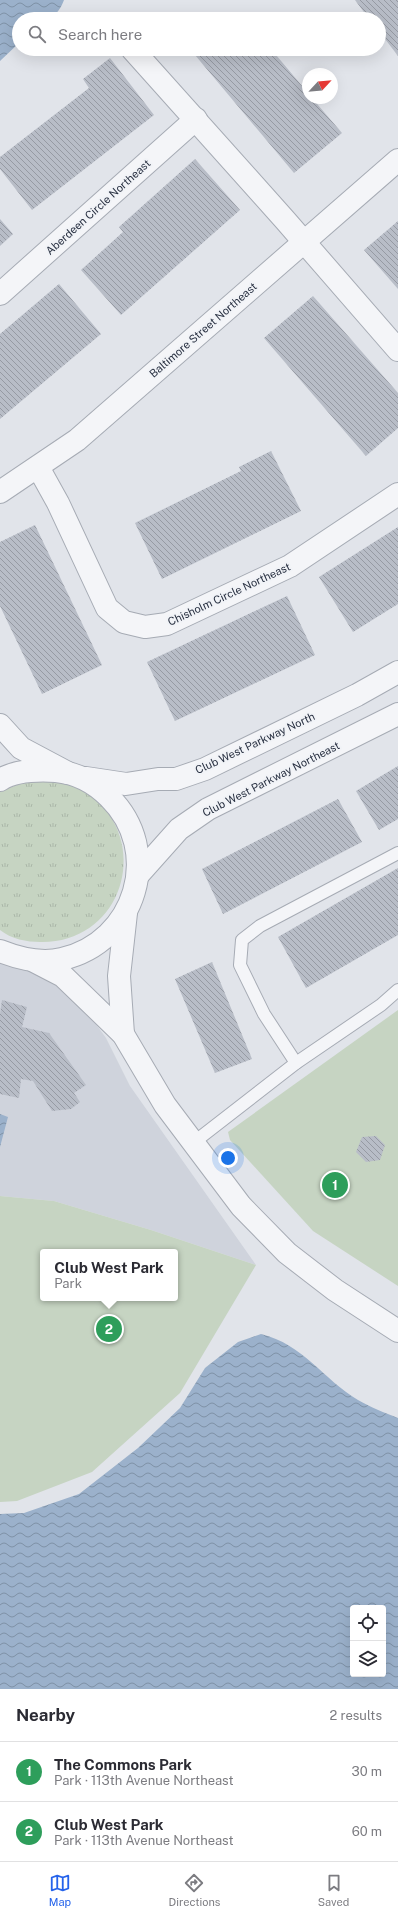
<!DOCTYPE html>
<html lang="en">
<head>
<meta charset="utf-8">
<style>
  :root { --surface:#fff; --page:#f7f7f7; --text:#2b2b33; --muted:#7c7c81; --line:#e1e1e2; --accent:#2563eb }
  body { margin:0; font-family:"Public Sans",sans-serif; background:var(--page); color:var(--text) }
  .controls { position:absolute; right:12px; bottom:12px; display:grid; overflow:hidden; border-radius:4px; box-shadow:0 4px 16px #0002 }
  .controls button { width:36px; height:36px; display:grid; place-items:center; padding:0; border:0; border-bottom:1px solid var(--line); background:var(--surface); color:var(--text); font:20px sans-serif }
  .compass { position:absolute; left:302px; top:68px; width:36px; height:36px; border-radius:50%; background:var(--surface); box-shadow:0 4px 16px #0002; rotate:64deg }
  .you { position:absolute; left:228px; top:1158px; width:14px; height:14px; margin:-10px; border:3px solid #fff; border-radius:50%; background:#1a73e8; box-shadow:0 0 0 6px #1a73e833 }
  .badge { display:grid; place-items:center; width:26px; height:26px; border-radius:50%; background:var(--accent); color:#fff; font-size:13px; font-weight:700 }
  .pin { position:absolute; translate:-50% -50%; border:2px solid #fff; box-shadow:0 1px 4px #0006 }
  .popup { position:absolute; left:40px; top:1249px; width:138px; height:52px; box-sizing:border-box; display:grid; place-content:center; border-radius:4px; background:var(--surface); filter:drop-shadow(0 1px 3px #0005); font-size:13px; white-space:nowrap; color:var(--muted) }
  .popup b { font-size:15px; color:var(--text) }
  .popup::after { content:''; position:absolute; left:50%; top:100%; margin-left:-8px; border:8px solid transparent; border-top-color:var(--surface) }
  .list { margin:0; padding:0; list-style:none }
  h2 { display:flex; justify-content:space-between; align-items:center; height:52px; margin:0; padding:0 16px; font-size:17px }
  h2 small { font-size:13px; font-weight:400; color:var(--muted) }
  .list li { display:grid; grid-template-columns:26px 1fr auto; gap:12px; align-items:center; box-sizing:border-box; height:60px; padding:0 16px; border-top:1px solid var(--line) }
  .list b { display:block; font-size:15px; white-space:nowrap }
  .list p { margin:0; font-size:13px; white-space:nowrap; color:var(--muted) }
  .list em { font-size:13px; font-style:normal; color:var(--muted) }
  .icon { flex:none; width:22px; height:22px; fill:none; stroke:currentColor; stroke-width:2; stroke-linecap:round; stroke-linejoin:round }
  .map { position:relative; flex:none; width:398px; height:1689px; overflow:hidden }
  .search { position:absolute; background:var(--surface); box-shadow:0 4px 16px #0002; left:12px; right:12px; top:12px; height:44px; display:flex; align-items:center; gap:10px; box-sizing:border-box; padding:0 14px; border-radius:22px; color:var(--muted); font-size:15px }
  .sheet { height:172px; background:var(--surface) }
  nav { display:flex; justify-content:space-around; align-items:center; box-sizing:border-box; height:56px; border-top:1px solid var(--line); background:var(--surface); font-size:11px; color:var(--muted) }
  nav a { display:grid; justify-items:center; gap:2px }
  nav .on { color:var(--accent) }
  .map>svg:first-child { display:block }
</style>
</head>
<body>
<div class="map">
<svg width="398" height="1689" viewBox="0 0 398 1689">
  <defs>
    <pattern id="grass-tufts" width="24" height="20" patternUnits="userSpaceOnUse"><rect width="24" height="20" fill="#c6d4c2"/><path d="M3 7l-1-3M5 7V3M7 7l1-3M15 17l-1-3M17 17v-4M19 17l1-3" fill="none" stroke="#aab6a8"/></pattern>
    <pattern id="water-waves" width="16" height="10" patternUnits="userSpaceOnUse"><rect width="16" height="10" fill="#9bb1cb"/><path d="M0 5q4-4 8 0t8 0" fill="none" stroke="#7e91a6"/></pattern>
    <pattern id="building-back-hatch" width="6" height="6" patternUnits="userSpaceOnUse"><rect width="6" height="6" fill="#b8bdc7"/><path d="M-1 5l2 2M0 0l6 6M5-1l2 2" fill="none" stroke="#969aa3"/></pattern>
  </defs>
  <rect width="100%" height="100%" fill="#e1e4ea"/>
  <path fill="#cfd3dc" d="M0 961 15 963 57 984 87 1012 106 1038 130 1086 256 1265 151 1230 54 1201 0 1196Z"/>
  <path fill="url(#grass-tufts)" d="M52 780C69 785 88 790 101 804 150 858 115 944 40 942 27 942 11 939 0 930V792L24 782Z"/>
  <g fill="#c6d4c2" fill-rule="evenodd">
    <path d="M398 1010V1286L313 1231 230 1140 228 1132Z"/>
    <path d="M0 1196 54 1201 151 1230 256 1265 180 1393 92 1472 17 1501 0 1502ZM43 1252H175V1298H43Z"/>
  </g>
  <g fill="url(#water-waves)" fill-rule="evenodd">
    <path d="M0 0H64C55 24 41 19 19 19V43L0 61Z"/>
    <path d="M0 1114 8 1117 0 1147Z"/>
    <path d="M261 1334C303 1344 324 1380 358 1400 370 1407 385 1413 398 1418V1689H0V1514L24 1513 79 1494 138 1448 180 1408 205 1368 238 1342ZM353 1608H383V1674H353Z"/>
  </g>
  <g fill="url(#building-back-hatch)">
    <path d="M355 0H398V56L379 31V19H369Z"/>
    <path d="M202 49H271L308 93V98H312L342 133 294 173 195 55Z"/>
    <path d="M110 58 154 115 32 210 0 169V157L89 88 83 79Z"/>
    <path d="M195 159 240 210 121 315 81 270 123 232 119 227Z"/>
    <path d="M0 219 13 234 0 246Z"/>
    <path d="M398 221V289L364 250Z"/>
    <path d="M59 284 101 334 0 419V334Z"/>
    <path d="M313 296 398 393V428L366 456 264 338Z"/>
    <path d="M271 451 301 511 162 579 135 523 241 471 239 467Z"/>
    <path d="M35 525 102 665 42 694 0 606V542Z"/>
    <path d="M398 527V604L353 632 319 577Z"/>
    <path d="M287 596 315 655 175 721 147 662Z"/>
    <path d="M398 766V819L379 830 356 791Z"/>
    <path d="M338 799 362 842 223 914 202 869Z"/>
    <path d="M398 868V935L306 988 278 937Z"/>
    <path d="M212 962 252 1059 215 1073 175 979Z"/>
    <path d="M2 1000 27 1007 22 1027 49 1033 86 1085 74 1093 80 1102 71 1109 52 1111 33 1081 21 1079 19 1098 0 1094V1014Z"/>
    <path d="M376 1136 385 1145 380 1160 366 1162 356 1152 362 1137Z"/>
  </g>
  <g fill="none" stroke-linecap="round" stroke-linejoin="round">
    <g stroke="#a6abb4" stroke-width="14">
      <g id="service">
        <path d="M296 1063 264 1014 240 965 242 940 260 926 398 853"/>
        <path d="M193 1143 296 1063 381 1005 398 990"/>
      </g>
    </g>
    <g stroke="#a6abb4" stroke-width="24">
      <g id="minor">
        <path d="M132 49 285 220 398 350"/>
        <path d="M0 294 196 119"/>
        <path d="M38 467 58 503 107 608 124 622 145 627 167 624 290 566 398 494"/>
        <path d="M0 492 77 440 398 160"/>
        <path d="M0 725 21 748 68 773"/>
        <path d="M34 961 63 976 123 1034 165 1105 241 1206 287 1253 335 1290 398 1331"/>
        <path d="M123 1034 119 976 126 913"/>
      </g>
    </g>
    <g stroke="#a6abb4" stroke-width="24">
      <g id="tertiary">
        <path d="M86 778 126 784 158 779H176L205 769 357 695 398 672"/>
        <path d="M0 780C15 770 39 770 56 771 77 773 95 783 109 797 164 851 136 942 62 959 41 964 20 959 0 951"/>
        <path d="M138 875 179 829 208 809 398 714"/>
      </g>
    </g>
    <use href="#service" stroke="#f4f5f8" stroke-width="12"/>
    <use href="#minor" stroke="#f4f5f8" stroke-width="22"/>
    <use href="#tertiary" stroke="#f4f5f8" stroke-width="22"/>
  </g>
  <g text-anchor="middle" stroke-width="4" stroke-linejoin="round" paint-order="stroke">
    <g font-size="11" fill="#293142" stroke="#f1f3f7">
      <text transform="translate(98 207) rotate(-42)" y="4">Aberdeen Circle Northeast</text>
      <text transform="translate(203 330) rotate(-41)" y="4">Baltimore Street Northeast</text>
      <text transform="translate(229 594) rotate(-25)" y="4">Chisholm Circle Northeast</text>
      <text transform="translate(255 743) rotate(-25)" y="4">Club West Parkway North</text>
      <text transform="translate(271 779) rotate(-27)" y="4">Club West Parkway Northeast</text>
    </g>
  </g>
</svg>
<div class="controls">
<button><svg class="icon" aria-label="locate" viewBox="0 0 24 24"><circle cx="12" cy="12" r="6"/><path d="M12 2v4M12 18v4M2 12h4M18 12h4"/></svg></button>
<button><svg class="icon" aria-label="layers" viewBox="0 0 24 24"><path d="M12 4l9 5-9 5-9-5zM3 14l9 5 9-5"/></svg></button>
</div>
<svg class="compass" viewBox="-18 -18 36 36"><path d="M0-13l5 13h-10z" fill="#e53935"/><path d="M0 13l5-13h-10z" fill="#7c7c81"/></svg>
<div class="you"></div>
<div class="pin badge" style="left:335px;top:1185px;background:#2e9e5b">1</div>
<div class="pin badge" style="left:109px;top:1329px;background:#2e9e5b">2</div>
<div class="popup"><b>Club West Park</b>Park</div>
<div class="search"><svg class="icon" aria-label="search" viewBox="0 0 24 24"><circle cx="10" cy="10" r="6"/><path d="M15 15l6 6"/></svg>Search here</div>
</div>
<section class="sheet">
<h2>Nearby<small>2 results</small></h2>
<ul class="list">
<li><span class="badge" style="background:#2e9e5b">1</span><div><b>The Commons Park</b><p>Park · 113th Avenue Northeast</p></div><em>30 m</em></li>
<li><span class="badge" style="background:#2e9e5b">2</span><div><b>Club West Park</b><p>Park · 113th Avenue Northeast</p></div><em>60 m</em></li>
</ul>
</section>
<nav>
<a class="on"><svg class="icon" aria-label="map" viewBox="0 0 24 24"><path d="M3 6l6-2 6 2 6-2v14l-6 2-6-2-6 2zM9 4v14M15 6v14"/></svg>Map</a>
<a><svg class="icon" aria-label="directions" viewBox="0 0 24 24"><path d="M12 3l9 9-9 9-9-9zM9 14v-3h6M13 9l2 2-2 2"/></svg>Directions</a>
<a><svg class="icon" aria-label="saved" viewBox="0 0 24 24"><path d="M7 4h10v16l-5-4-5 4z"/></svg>Saved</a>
</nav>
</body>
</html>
